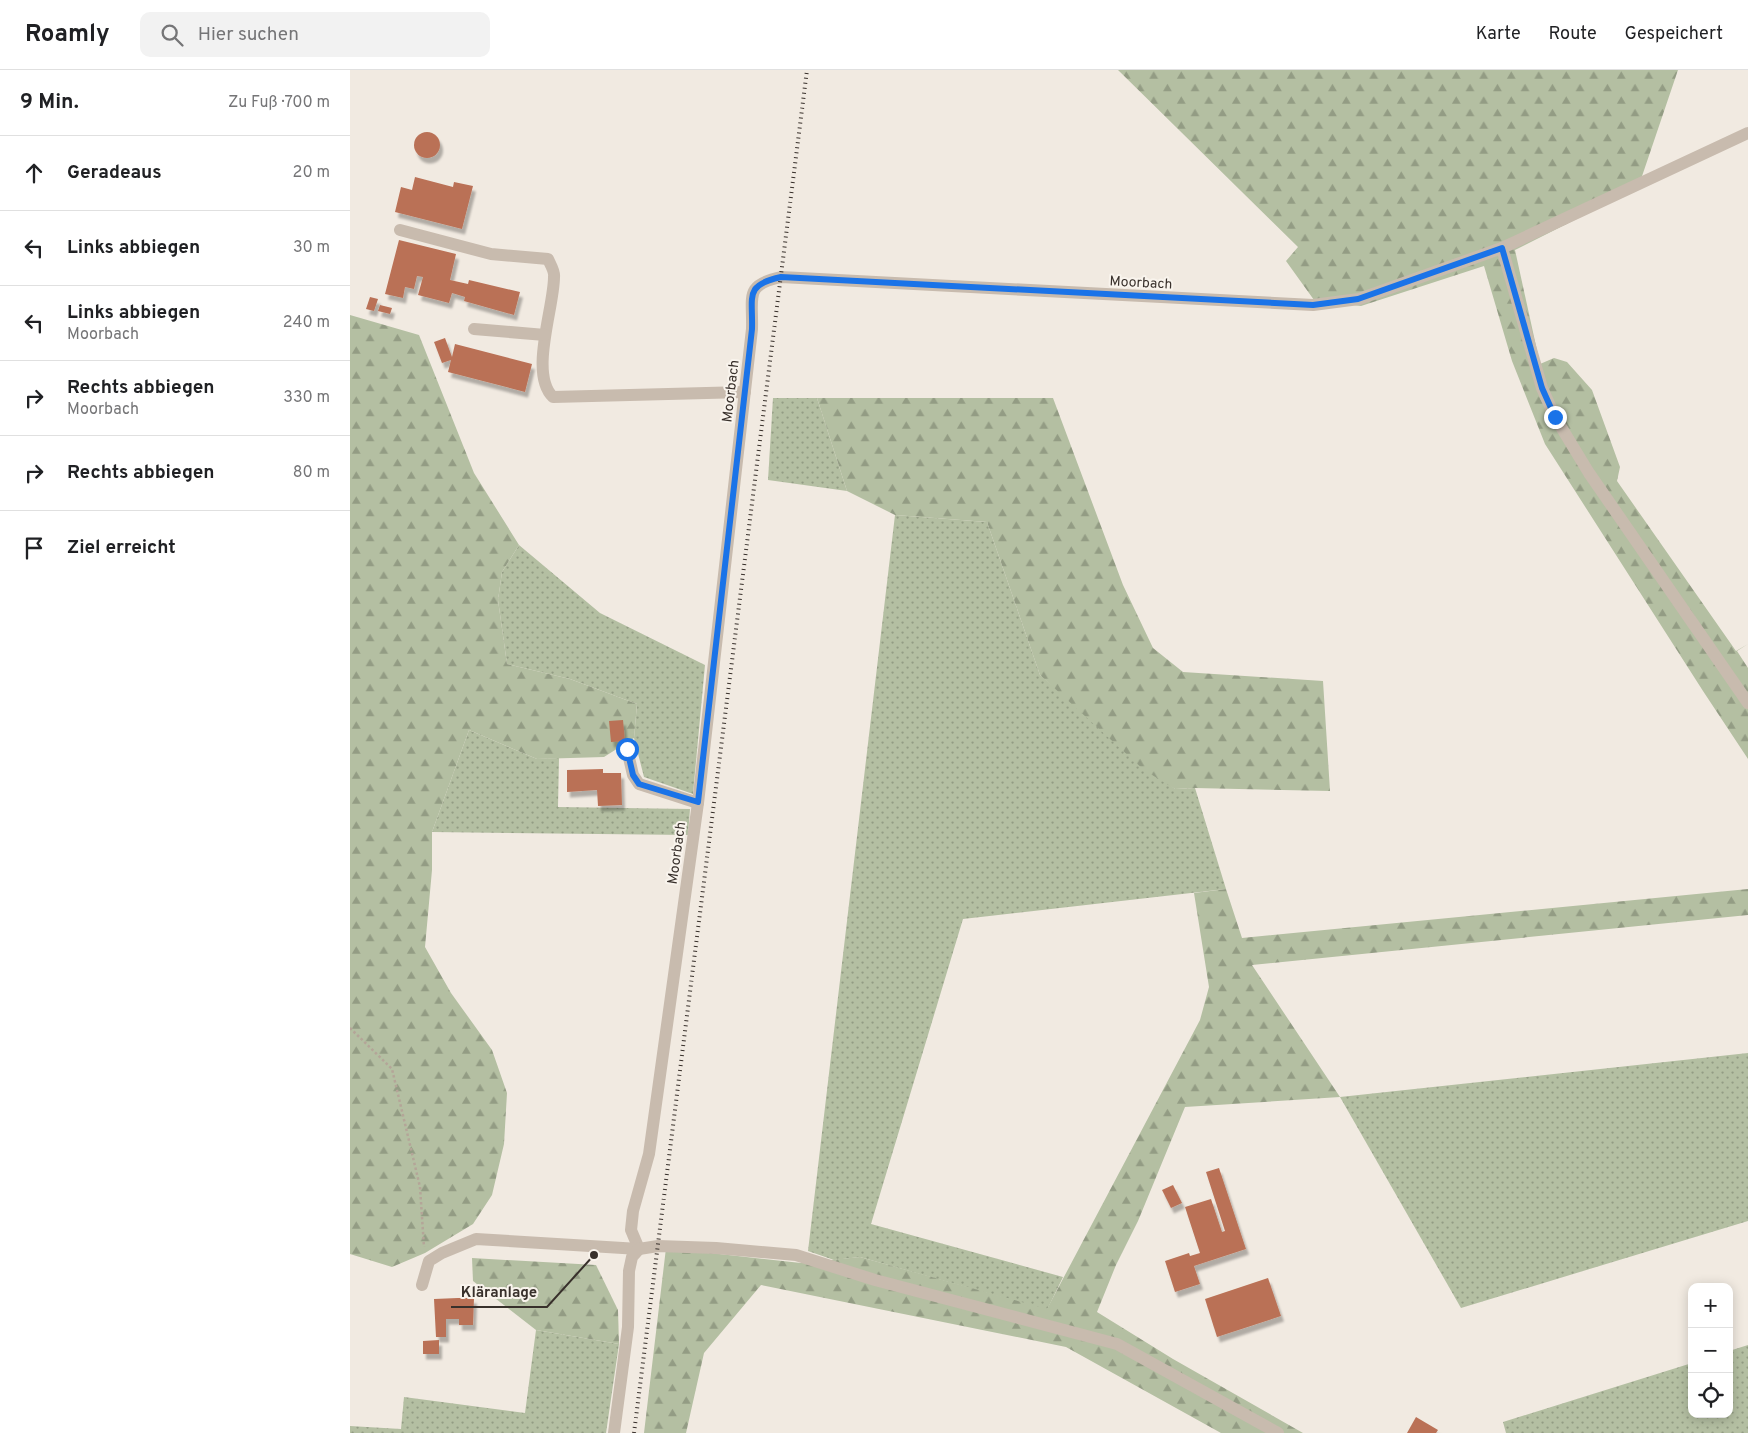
<!DOCTYPE html>
<html lang="de">
<head>
<meta charset="utf-8">
<style>
  :root { --surface:#fff; --page:#f2f2f2; --text:#202124; --muted:#757577; --line:#e0e0e0 }
  body { margin:0; font-family:Overpass,sans-serif; background:var(--page); color:var(--text) }
  .controls { position:absolute; right:15px; bottom:15px; display:grid; overflow:hidden; border-radius:10px; box-shadow:0 2px 12px #0003 }
  .controls button { width:45px; height:45px; display:grid; place-items:center; padding:0; border:0; border-bottom:1px solid var(--line); background:var(--surface); color:var(--text); font:25px sans-serif }
  .stop { position:absolute; width:15px; height:15px; margin:-11px; border:4px solid #1a73e8; border-radius:50%; background:#fff }
  .stop.end { background:#1a73e8; border-color:#fff; box-shadow:0 1px 5px #0008 }
  .list { margin:0; padding:0; list-style:none }
  h2 { display:flex; justify-content:space-between; align-items:center; height:65px; margin:0; padding:0 20px; font-size:21px }
  h2 small { font-size:16px; font-weight:400; color:var(--muted) }
  .list li { display:grid; grid-template-columns:32px 1fr auto; gap:15px; align-items:center; box-sizing:border-box; height:75px; padding:0 20px; border-top:1px solid var(--line) }
  .list b { display:block; font-size:19px; white-space:nowrap }
  .list p { margin:0; font-size:16px; white-space:nowrap; color:var(--muted) }
  .list em { font-size:16px; font-style:normal; color:var(--muted) }
  .icon { flex:none; width:28px; height:28px; fill:none; stroke:currentColor; stroke-width:2; stroke-linecap:round; stroke-linejoin:round }
  .map { position:relative; flex:none; width:1398px; height:1363px; overflow:hidden }
  header { display:flex; align-items:center; gap:30px; box-sizing:border-box; height:70px; padding:0 25px; background:var(--surface); border-bottom:1px solid var(--line) }
  header strong { font-size:24px }
  nav { display:flex; gap:28px; margin-inline-start:auto; font-size:18px }
  .search { width:350px; height:45px; background:var(--page); display:flex; align-items:center; gap:12px; box-sizing:border-box; padding:0 18px; border-radius:10px; color:var(--muted); font-size:19px }
  main { display:flex }
  aside { flex:1; background:var(--surface) }
  .map>svg:first-child { display:block }
</style>
</head>
<body>
<header>
<strong>Roamly</strong>
<div class="search"><svg class="icon" aria-label="search" viewBox="0 0 24 24"><circle cx="10" cy="10" r="6"/><path d="M15 15l6 6"/></svg>Hier suchen</div>
<nav><a>Karte</a><a>Route</a><a>Gespeichert</a></nav>
</header>
<main>
<aside>
<h2>9 Min.<small>Zu Fuß · 700 m</small></h2>
<ul class="list">
<li><svg class="icon" aria-label="ahead" viewBox="0 0 24 24"><path d="M12 20V5M6 11l6-6 6 6"/></svg><div><b>Geradeaus</b></div><em>20 m</em></li>
<li><svg class="icon" aria-label="left" viewBox="0 0 24 24"><path d="M17 20v-9H6M10 6l-5 5 5 5"/></svg><div><b>Links abbiegen</b></div><em>30 m</em></li>
<li><svg class="icon" aria-label="left" viewBox="0 0 24 24"><path d="M17 20v-9H6M10 6l-5 5 5 5"/></svg><div><b>Links abbiegen</b><p>Moorbach</p></div><em>240 m</em></li>
<li><svg class="icon" aria-label="right" viewBox="0 0 24 24"><path d="M7 20v-9h11M14 6l5 5-5 5"/></svg><div><b>Rechts abbiegen</b><p>Moorbach</p></div><em>330 m</em></li>
<li><svg class="icon" aria-label="right" viewBox="0 0 24 24"><path d="M7 20v-9h11M14 6l5 5-5 5"/></svg><div><b>Rechts abbiegen</b></div><em>80 m</em></li>
<li><svg class="icon" aria-label="arrive" viewBox="0 0 24 24"><path d="M6 21V4h12l-3 4 3 4H6"/></svg><div><b>Ziel erreicht</b></div></li>
</ul>
</aside>
<div class="map">
<svg width="1398" height="1363" viewBox="0 0 1398 1363">
  <defs>
    <pattern id="grass-dots" width="8" height="8" patternUnits="userSpaceOnUse" patternTransform="scale(1.25)"><rect width="8" height="8" fill="#b4bfa2"/><path d="M2 2h.1M6 6h.1" fill="none" stroke="#939c84" stroke-width="1.8" stroke-linecap="round"/></pattern>
    <pattern id="forest-firs" width="22" height="20" patternUnits="userSpaceOnUse" patternTransform="scale(1.25)"><rect width="22" height="20" fill="#b4bfa2"/><path d="M5 1l3.5 6h-7zM16 11l3.5 6h-7z" fill="#939c84"/></pattern>
    <filter id="shadow"><feDropShadow dx="3" dy="5.5" stdDeviation="1" flood-color="#0004"/></filter>
  </defs>
  <rect width="100%" height="100%" fill="#f1eae1"/>
  <g fill="url(#grass-dots)">
    <path d="M423 328H467L497 421 418 410Z"/>
    <path d="M545 445 637 452 690 605 825 719 845 718 876 819 613 849 521 1154 713 1207 697 1240 510 1187 484 1190 458 1181Z"/>
    <path d="M169 475 250 543 355 595 343 724 294 707 284 668 287 634 220 609 157 594 148 530 152 502Z"/>
    <path d="M119 660 187 689 209 688 208 737 340 739 338 765 82 762Z"/>
    <path d="M1398 983V1151L1111 1238 990 1027Z"/>
    <path d="M186 1260 269 1274 256 1363H0V1356L51 1359 54 1327 175 1343Z"/>
    <path d="M1398 1275V1363H1156L1153 1352 1342 1293V1344H1379V1281Z"/>
  </g>
  <g fill="url(#forest-firs)">
    <path d="M768 0H1328L1288 118 1165 180 1190 294 1204 288 1217 292 1242 320 1270 397 1267 411 1386 581 1398 574 1387 581 1398 598V689L1353 621 1195 374 1162 291 1134 196 1011 236 964 230 936 191 948 177Z"/>
    <path d="M0 245 69 265 124 403 169 475 152 502 148 530 157 594 220 609 287 634 284 668 254 687 187 689 119 660 82 762V800L75 877 101 923 142 980 157 1023 154 1074 142 1125 123 1154 75 1183 42 1197 0 1184Z"/>
    <path d="M467 328H703L773 515 803 578 833 602 973 611 980 721 845 718 825 719 794 700 690 605 637 452 545 445 497 421Z"/>
    <path d="M876 819 892 868 1398 819V845L902 895 990 1027 835 1037 788 1151 766 1195 747 1242 823 1289 953 1363H871L716 1277 411 1215 354 1283 336 1363H294L316 1178 451 1193 510 1187 697 1239 850 950 859 917 844 823Z"/>
    <path d="M122 1188 246 1195 268 1240 269 1274 186 1260 123 1211Z"/>
  </g>
  <g fill="#ba7156" filter="url(#shadow)">
    <circle cx="77" cy="75" r="13"/>
    <path d="M65 107 103 117 104 112 123 116 112 159 45 142 51 117 62 120Z"/>
    <path d="M49 170 106 184 100 210 118 214 119 210 170 222 164 245 114 231 115 227 102 223 99 233 68 225 73 207 67 206 64 219 55 217 53 228 35 224Z"/>
    <path d="M20 227 28 229 24 241 16 239Z"/>
    <path d="M30 235 42 238 40 244 28 241Z"/>
    <path d="M95 268 102 287 105 274 182 294 175 322 98 302 101 290 92 293 84 272Z"/>
    <path d="M273 650 275 671 261 672 259 651Z"/>
    <path d="M253 699V703H271L272 735 248 736 247 720 217 722V700Z"/>
    <path d="M869 1098 896 1179 844 1196 850 1214 825 1222 815 1191 839 1183 840 1186 850 1183 835 1137 861 1129 872 1162 875 1161 856 1102Z"/>
    <path d="M823 1115 832 1133 821 1138 812 1120Z"/>
    <path d="M918 1208 931 1246 867 1267 855 1229Z"/>
    <path d="M108 1228H124L123 1255H109V1249H96V1267H86L84 1229Z"/>
    <path d="M89 1270V1284H73V1271Z"/>
    <path d="M1066 1347 1088 1360 1086 1363H1057Z"/>
  </g>
  <g fill="none" stroke-linecap="round" stroke-linejoin="round">
    <path stroke="#b4a598" stroke-width="2.5" stroke-dasharray="2.5 2.5" stroke-linecap="butt" d="M0 958 42 999 70 1117 74 1177"/>
    <g stroke="#c8bbae" stroke-width="12">
      <path d="M1398 63 1152 178 1192 318 1205 347 1239 403 1398 633"/>
      <path d="M50 160 141 184 198 189C200 194 205 201 204 207 204 238 179 304 203 327L395 322"/>
      <path d="M124 259 195 265"/>
      <path d="M277 679 283 705 289 714 348 733"/>
      <path d="M289 1179 281 1160 283 1141 299 1084 348 733 402 259C403 226 394 215 431 207L963 235 1009 229 1152 178"/>
      <path d="M72 1215 79 1191 92 1183 126 1169 289 1179 308 1176 366 1178 446 1185 525 1210 767 1274 928 1363"/>
      <path d="M264 1363 278 1257 279 1201 282 1187 289 1179"/>
    </g>
    <path stroke="#38302b" stroke-width="4" stroke-dasharray="1 4" stroke-linecap="butt" d="M284 1363 457 0"/>
  </g>
  <g fill="none" stroke-linecap="round" stroke-linejoin="round">
    <path stroke="#1a73e8" stroke-width="6" d="M277 679 283 705 289 714 348 732 402 259C403 226 394 215 431 207L963 235 1008 229 1152 178 1192 318 1205 347"/>
  </g>
  <g text-anchor="middle" stroke-width="4" stroke-linejoin="round" paint-order="stroke">
    <g font-size="14" fill="#38302b" stroke="#f9f4ed">
      <text transform="translate(791 212) rotate(3)" y="5">Moorbach</text>
      <text transform="translate(380 321) rotate(-83)" y="5">Moorbach</text>
      <text transform="translate(326 783) rotate(-82)" y="5">Moorbach</text>
    </g>
  </g>
  <path fill="none" stroke="#38302b" stroke-width="2" d="M244 1185L197 1237H101"/>
  <circle fill="#38302b" stroke="#f9f4ed" stroke-width="2" cx="244" cy="1185" r="5"/>
  <g font-size="15" text-anchor="middle" font-weight="bold" fill="#38302b" stroke="#f9f4ed" stroke-width="4" stroke-linejoin="round" paint-order="stroke">
    <text x="149" y="1227">Kläranlage</text>
  </g>
</svg>
<div class="controls">
<button>+</button>
<button>−</button>
<button><svg class="icon" aria-label="locate" viewBox="0 0 24 24"><circle cx="12" cy="12" r="6"/><path d="M12 2v4M12 18v4M2 12h4M18 12h4"/></svg></button>
</div>
<div class="stop" style="left:277px;top:679px"></div>
<div class="stop end" style="left:1205px;top:347px"></div>
</div>
</main>
</body>
</html>
